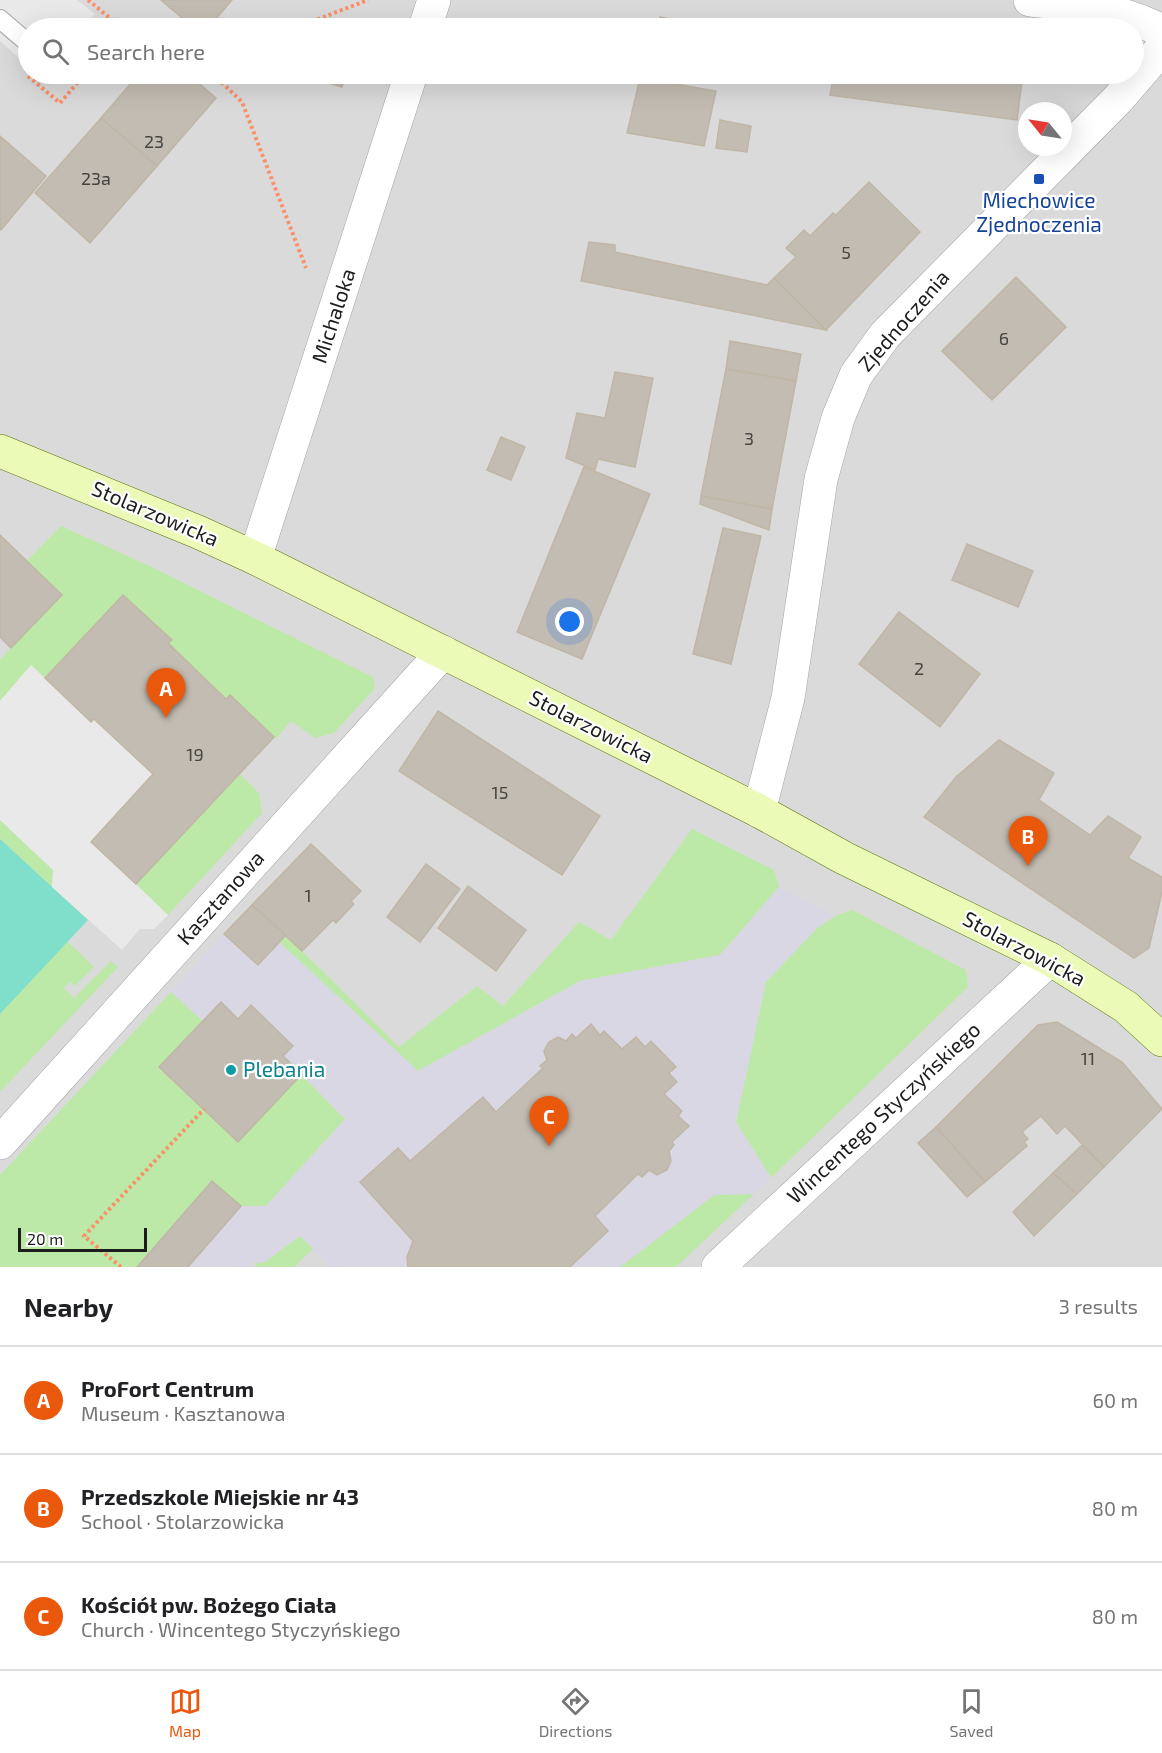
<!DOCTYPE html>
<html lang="en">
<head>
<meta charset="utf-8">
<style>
  :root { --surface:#fff; --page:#f6f6f6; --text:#202124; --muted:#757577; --line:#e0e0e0; --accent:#ea580c }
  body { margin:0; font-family:"Exo 2",sans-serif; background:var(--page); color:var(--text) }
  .compass { position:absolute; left:1018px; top:102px; width:54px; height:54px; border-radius:50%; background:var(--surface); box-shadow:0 6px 24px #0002; rotate:300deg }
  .scale { position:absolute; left:18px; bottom:15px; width:129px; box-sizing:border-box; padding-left:6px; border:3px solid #1d1d1d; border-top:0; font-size:16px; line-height:21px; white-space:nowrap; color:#1d1d1d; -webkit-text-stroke:4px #fff; paint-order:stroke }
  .you { position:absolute; left:570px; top:622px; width:21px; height:21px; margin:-15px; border:4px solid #fff; border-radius:50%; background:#1a73e8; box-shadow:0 0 0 9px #1a73e833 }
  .badge { display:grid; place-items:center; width:39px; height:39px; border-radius:50%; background:var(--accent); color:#fff; font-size:20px; font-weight:700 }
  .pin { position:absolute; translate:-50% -50px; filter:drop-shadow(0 2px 3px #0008) }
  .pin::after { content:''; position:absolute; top:32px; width:21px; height:18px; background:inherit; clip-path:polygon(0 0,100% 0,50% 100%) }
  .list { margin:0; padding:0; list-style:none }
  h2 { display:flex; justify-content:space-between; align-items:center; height:78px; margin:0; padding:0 24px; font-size:26px }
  h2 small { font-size:20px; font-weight:400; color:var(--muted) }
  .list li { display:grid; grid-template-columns:39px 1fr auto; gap:18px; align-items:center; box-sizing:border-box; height:108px; padding:0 24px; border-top:2px solid var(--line) }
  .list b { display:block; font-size:22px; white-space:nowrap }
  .list p { margin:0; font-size:20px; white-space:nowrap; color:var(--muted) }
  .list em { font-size:20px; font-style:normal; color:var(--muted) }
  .icon { flex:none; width:33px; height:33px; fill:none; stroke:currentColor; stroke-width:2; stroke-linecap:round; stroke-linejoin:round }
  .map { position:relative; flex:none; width:1162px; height:1267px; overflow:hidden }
  .search { position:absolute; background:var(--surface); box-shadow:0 6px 24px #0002; left:18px; right:18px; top:18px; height:66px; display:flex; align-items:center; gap:15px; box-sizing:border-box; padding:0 21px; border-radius:33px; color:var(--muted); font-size:22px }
  .sheet { height:402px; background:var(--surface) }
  nav { display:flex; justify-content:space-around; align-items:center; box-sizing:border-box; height:84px; border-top:2px solid var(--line); background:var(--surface); font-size:16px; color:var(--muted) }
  nav a { display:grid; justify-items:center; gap:3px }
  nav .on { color:var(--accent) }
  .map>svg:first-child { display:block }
</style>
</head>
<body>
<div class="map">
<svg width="1162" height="1267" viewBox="0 0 1162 1267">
  <rect width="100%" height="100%" fill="#efede3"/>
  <path fill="#dbdada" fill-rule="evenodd" d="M0 0H1162V1267H0ZM28 28H1134V74H28ZM1027 111H1063V147H1027Z"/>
  <g fill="#bde9a8">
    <path d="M61 526 152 567 373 677 375 688 334 733 315 738 291 721 276 739 230 695 226 699 168 643 171 640 123 595 45 678 31 666 0 701V660L11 648 27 561Z"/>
    <path d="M240 774 259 793 262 813 168 915 136 884Z"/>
    <path d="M0 820 53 870 52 887 0 839Z"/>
    <path d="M692 829 774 870 779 887 720 955 580 981 418 1071 279 942 286 935 399 1047 477 986 503 1006 579 922 611 940Z"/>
    <path d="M852 910 966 970 968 987 771 1178 736 1122 766 982 817 928 835 916Z"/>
    <path d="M67 941 94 967 75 986 70 982 64 988 74 998 111 961 118 967 0 1092V1014Z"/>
    <path d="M171 992 203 1021 238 1141 302 1074 345 1119 266 1206H241L212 1181 137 1267H0V1175Z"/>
    <path d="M754 1194 676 1267H620L714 1195Z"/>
    <path d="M300 1235 313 1249 294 1267H258L254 1263 265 1262Z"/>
  </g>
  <path fill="#80dfca" d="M0 839 88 920 0 1014Z"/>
  <g fill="#e9e9e9">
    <path d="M0 0H77L95 14 82 28H28V66L0 41Z"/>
    <path d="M31 665 91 722 94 719 153 774 92 842 168 915 154 929H140L122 950 52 887 53 870 0 820V701Z"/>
  </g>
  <path fill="#d9d7e4" d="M779 887 835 916 817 928 765 983 736 1122 771 1178 754 1194 714 1195 620 1267H570L608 1232 595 1216 638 1174 642 1176 649 1170 657 1175 667 1170 678 1116 682 1111 664 1094 677 1082 669 1073 676 1067 651 1042 645 1047 635 1037 622 1049 605 1031 600 1035 591 1025 576 1038 572 1034 566 1041 557 1037 549 1042 544 1051 547 1060 541 1065 543 1068 496 1112 482 1097 410 1161 398 1148 360 1181 413 1241 407 1257 408 1267H331L300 1236 265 1262 254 1263 250 1267H183L241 1206H266L345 1119 283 1056 293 1045 251 1006 238 1019 220 1002 203 1021 171 992 224 934 257 965 279 942 418 1071 580 981 720 955Z"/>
  <g fill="#c3bcb2" stroke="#c0b6a5" stroke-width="1.5">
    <path d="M161 0H232L208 28H194Z"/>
    <path d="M660 17 704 26 703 28H658Z"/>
    <path d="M139 74H188L216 98 157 166 101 118Z"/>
    <path d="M312 74H346L342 87 311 78Z"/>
    <path d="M834 74H1023L1017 120 830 95Z"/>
    <path d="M640 78 716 91 704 146 627 133Z"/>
    <path d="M101 118 157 166 90 243 35 193Z"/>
    <path d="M720 120 751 126 747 152 716 148Z"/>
    <path d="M0 136 46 176 1 230 0 228Z"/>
    <path d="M869 182 920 232 826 330 774 278 796 257 786 248 804 230 810 236 833 213 836 215Z"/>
    <path d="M589 242 615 245V252L767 285 774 278 826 330 581 281Z"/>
    <path d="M1016 277 1066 327 992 400 942 351Z"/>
    <path d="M730 341 801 354 796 381 726 369Z"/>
    <path d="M726 369 796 381 772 509 701 496Z"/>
    <path d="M615 372 653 378 635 467 598 459 595 470 566 458 577 413 605 418Z"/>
    <path d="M501 437 525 447 511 480 487 470Z"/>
    <path d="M584 467 650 494 582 659 517 632Z"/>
    <path d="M701 496 772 509 769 530 700 504Z"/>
    <path d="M723 528 761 536 731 664 693 654Z"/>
    <path d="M0 535 62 595 11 648 0 637Z"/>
    <path d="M967 544 1033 571 1018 607 952 580Z"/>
    <path d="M123 595 172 640 168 643 226 699 230 695 274 737 136 884 91 842 153 774 94 719 91 722 45 678Z"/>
    <path d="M899 612 980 674 940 727 859 664Z"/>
    <path d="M438 711 600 816 562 875 399 771Z"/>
    <path d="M999 740 1054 773 1039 800 1090 835 1108 816 1141 837 1128 858 1162 877V892L1149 948 1134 958 924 817 956 777Z"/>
    <path d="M311 844 361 891 351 901 354 904 336 923 333 920 302 951 252 905Z"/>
    <path d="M426 864 460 889 420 942 387 917Z"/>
    <path d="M468 886 526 930 496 971 438 928Z"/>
    <path d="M252 905 286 935 258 965 224 934Z"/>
    <path d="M221 1002 238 1019 251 1005 293 1046 283 1056 302 1074 238 1142 159 1067Z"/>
    <path d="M1057 1022 1122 1062 1162 1109 1104 1167 1065 1126 1057 1134 1041 1116 1022 1132 1028 1139 1024 1142 1027 1146 985 1182 936 1127 1038 1025Z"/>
    <path d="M591 1024 600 1035 604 1031 622 1049 636 1037 645 1047 651 1041 676 1067 669 1073 677 1082 664 1094 682 1111 678 1116 689 1126 672 1142 674 1145 669 1151 671 1161 667 1170 657 1175 649 1170 642 1177 638 1174 595 1216 608 1231 570 1267H408L407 1257 413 1241 360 1182 398 1148 410 1161 483 1097 496 1112 543 1068 540 1066 547 1060 544 1051 549 1042 558 1037 566 1041 572 1034 576 1038Z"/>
    <path d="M936 1127 985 1182 967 1197 918 1143Z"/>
    <path d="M1082 1145 1104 1167 1077 1194 1053 1173Z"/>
    <path d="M1053 1173 1077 1194 1034 1236 1013 1212Z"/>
    <path d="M212 1181 241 1206 188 1267H137Z"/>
  </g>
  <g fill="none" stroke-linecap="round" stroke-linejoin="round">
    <g stroke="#a4a4a4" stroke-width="20">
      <path id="lane" d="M0 19 28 43"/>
    </g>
    <g stroke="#a4a4a4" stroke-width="34">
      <g id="street">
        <path d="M1030 0C1078 6 1118 8 1162 31"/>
        <path d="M425 28 434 0"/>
        <path d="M255 558 411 74"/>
        <path d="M759 811 788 698 821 479 838 418 856 375 885 335 1119 98 1162 48"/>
        <path d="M0 1143 443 652"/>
        <path d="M718 1267 1050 959"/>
      </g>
    </g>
    <g stroke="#557404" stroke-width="34">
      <path id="secondary" d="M0 451 198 532 255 558 759 811 844 858 1050 959 1126 1007 1162 1040"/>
    </g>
    <g stroke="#fb9068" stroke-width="4" stroke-dasharray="3 3" stroke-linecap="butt">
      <path d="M88 0 122 28"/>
      <path d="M125 28 152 20 162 28"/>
      <path d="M295 28 368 0"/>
      <path d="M213 74 242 102 306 268"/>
      <path d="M28 76 60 103 85 74"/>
      <path d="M121 1267 84 1236 204 1109"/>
    </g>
    <use href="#lane" stroke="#fff" stroke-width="18"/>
    <use href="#street" stroke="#fff" stroke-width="33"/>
    <use href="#secondary" stroke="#ebfab6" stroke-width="33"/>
  </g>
  <rect fill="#1a4fb4" stroke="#fff" stroke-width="2" x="1033" y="173" width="12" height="12" rx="3"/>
  <circle fill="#0f9aa8" stroke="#fff" stroke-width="2" cx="231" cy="1070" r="6"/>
  <g text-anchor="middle" stroke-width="4.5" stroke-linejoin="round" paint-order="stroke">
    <g font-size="18" fill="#464542">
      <text x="154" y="148">23</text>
      <text x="96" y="185">23a</text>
      <text x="846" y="259">5</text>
      <text x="1004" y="345">6</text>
      <text x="749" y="445">3</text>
      <text x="919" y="675">2</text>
      <text x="195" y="761">19</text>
      <text x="500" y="799">15</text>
      <text x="308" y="902">1</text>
      <text x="1088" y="1065">11</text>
    </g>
    <g font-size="21" fill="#164399" stroke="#fff">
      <text x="1039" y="208">Miechowice<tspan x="1039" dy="24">Zjednoczenia</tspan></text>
    </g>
    <g font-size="21" fill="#1d1d1d" stroke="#fff">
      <text transform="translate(334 316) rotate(-72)" y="7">Michaloka</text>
      <text transform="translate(904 321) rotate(-49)" y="7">Zjednoczenia</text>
      <text transform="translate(155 514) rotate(23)" y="7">Stolarzowicka</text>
      <text transform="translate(591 727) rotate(27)" y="7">Stolarzowicka</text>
      <text transform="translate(221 898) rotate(-48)" y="7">Kasztanowa</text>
      <text transform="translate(1024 949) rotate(28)" y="7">Stolarzowicka</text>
      <text transform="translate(884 1113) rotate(-43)" y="7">Wincentego Styczyńskiego</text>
    </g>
    <g font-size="21" fill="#0d838f" stroke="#fff" text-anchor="start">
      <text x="243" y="1077">Plebania</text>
    </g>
  </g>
</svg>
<svg class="compass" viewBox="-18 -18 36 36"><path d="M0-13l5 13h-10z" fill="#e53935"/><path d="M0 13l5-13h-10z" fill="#757577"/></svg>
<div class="scale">20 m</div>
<div class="you"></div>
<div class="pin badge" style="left:166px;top:718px">A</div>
<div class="pin badge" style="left:1028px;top:866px">B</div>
<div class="pin badge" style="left:549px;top:1146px">C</div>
<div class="search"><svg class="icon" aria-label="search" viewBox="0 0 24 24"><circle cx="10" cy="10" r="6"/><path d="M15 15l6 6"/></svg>Search here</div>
</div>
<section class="sheet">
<h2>Nearby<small>3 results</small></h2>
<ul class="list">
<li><span class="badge">A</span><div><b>ProFort Centrum</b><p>Museum · Kasztanowa</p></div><em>60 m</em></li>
<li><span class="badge">B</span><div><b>Przedszkole Miejskie nr 43</b><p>School · Stolarzowicka</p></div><em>80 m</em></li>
<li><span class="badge">C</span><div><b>Kościół pw. Bożego Ciała</b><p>Church · Wincentego Styczyńskiego</p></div><em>80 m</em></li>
</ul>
</section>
<nav>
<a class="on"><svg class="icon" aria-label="map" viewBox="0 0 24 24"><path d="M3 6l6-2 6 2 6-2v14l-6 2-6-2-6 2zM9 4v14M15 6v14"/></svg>Map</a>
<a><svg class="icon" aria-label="directions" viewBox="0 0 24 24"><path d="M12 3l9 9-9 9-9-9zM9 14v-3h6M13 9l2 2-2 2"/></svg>Directions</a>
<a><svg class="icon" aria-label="saved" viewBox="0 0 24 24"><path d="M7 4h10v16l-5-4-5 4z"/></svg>Saved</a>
</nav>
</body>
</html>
